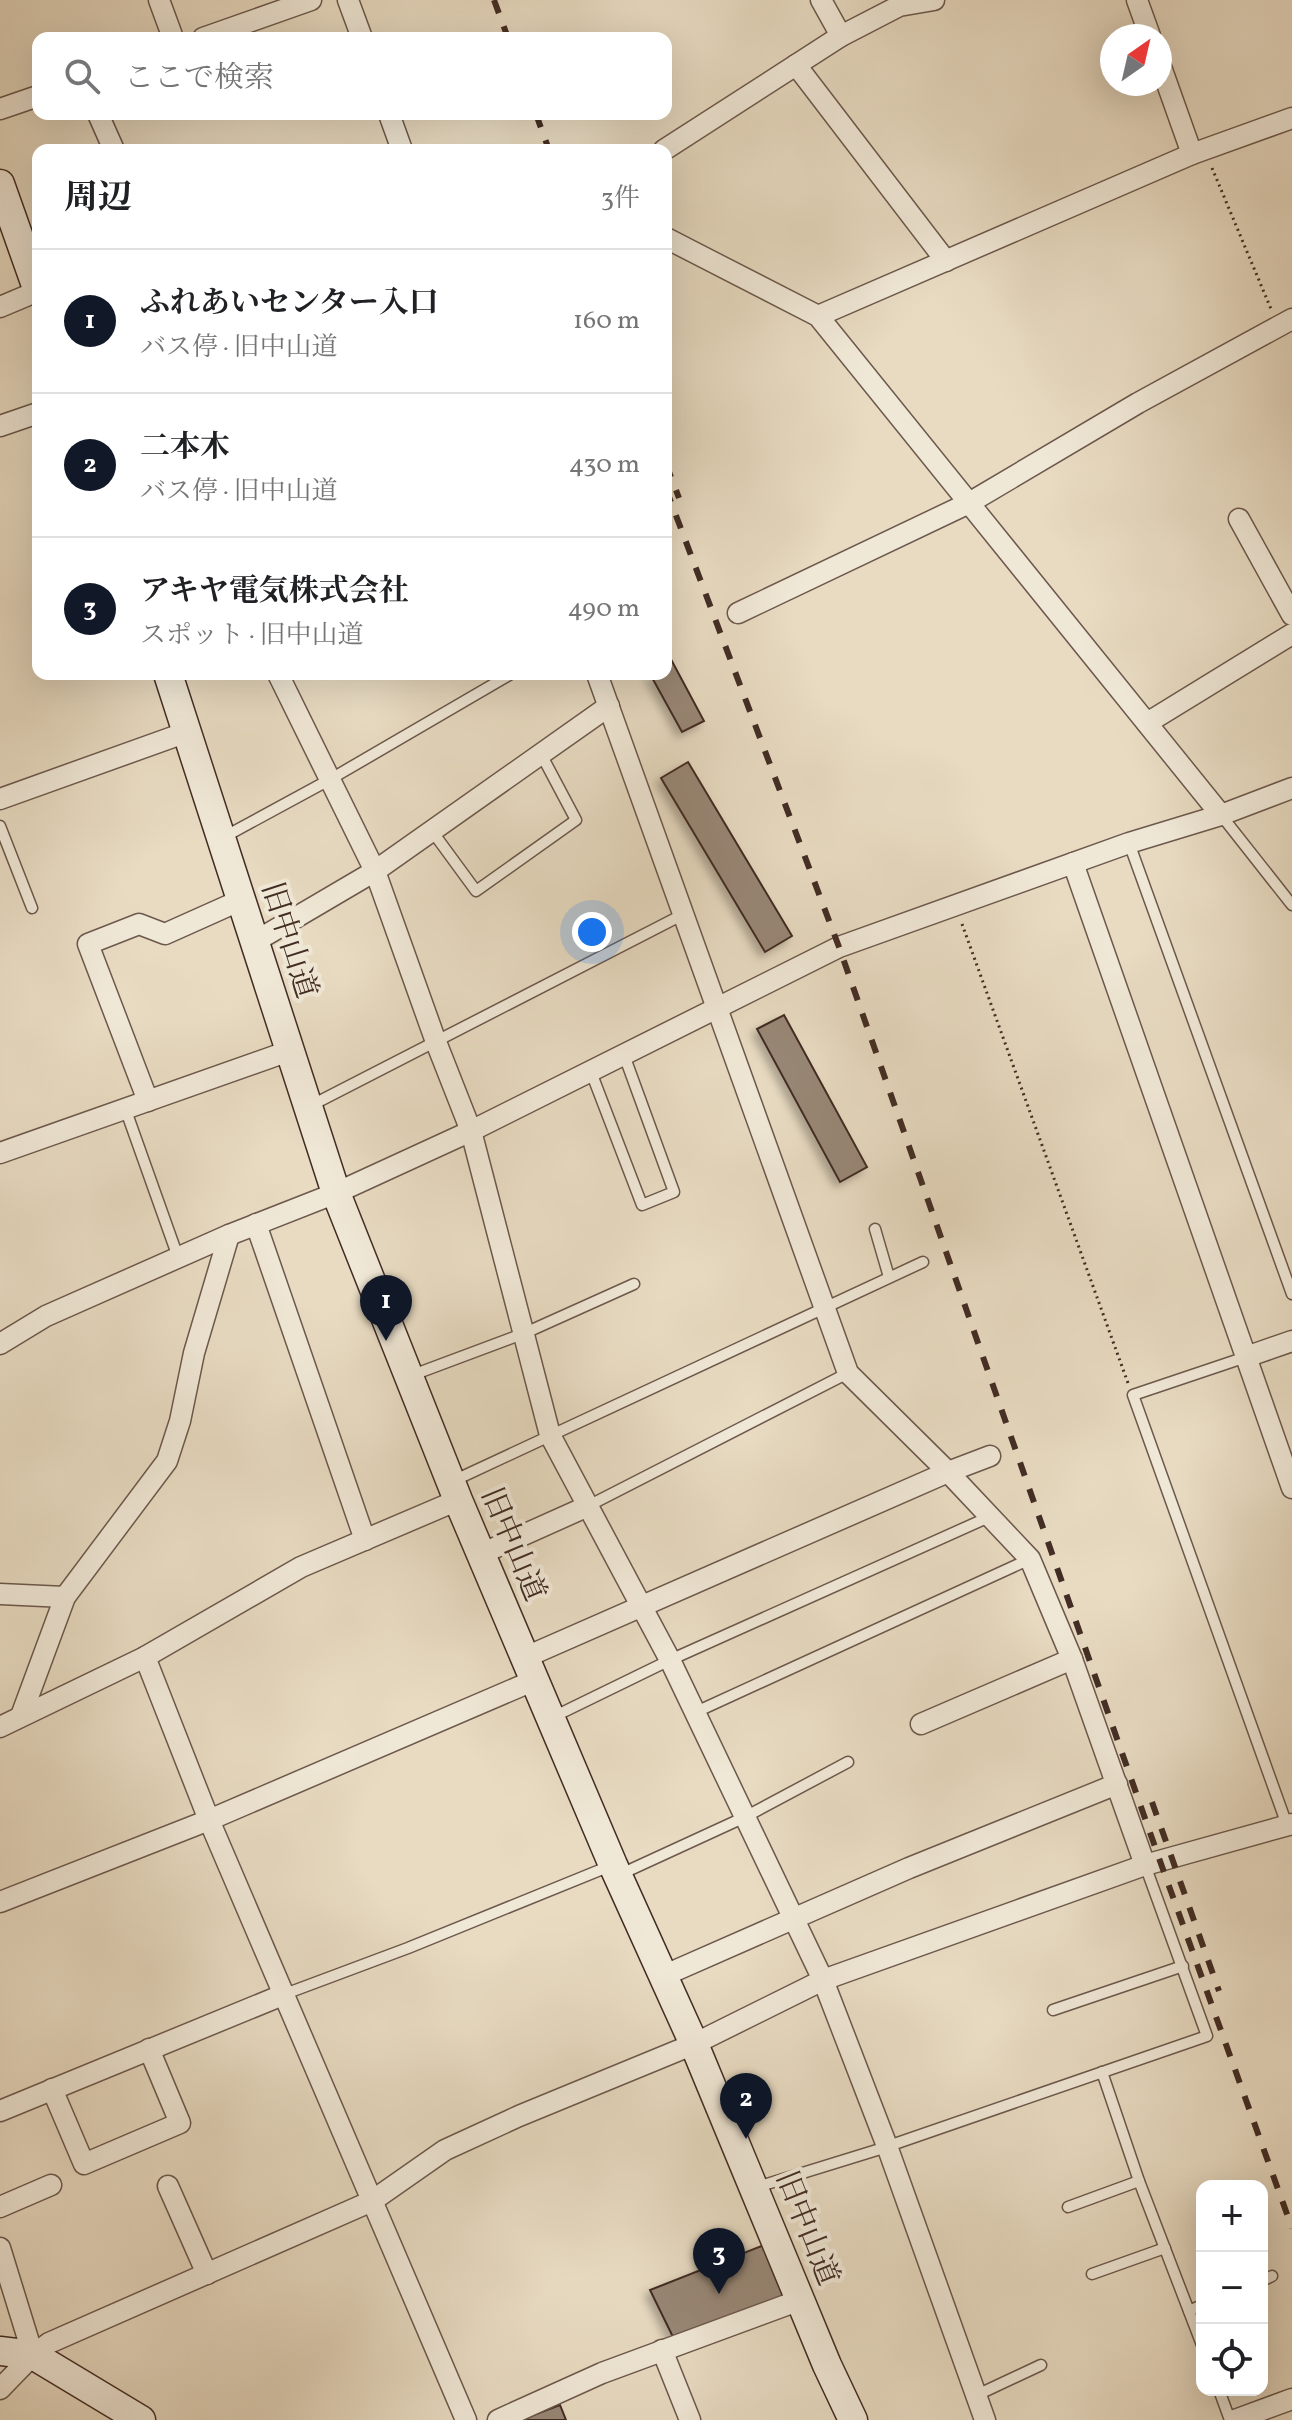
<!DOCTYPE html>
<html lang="ja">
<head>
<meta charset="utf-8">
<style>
  :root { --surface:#fff; --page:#f2f2f2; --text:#202124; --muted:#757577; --line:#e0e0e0; --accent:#111827 }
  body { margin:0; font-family:Vollkorn,"Noto Serif JP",serif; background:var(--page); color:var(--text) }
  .controls { position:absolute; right:24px; bottom:24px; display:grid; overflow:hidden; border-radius:16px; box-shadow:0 8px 32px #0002 }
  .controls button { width:72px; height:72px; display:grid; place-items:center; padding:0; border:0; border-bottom:2px solid var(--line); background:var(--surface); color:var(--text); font:40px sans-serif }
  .compass { position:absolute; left:1100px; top:24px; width:72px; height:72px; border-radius:50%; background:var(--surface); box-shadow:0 8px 32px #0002; rotate:34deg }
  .you { position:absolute; left:592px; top:932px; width:28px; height:28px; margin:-20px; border:6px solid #fff; border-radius:50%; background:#1a73e8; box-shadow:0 0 0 12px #1a73e833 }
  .badge { display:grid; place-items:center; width:52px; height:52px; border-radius:50%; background:var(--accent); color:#fff; font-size:26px; font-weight:700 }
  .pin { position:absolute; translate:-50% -66px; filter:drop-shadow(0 2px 4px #0008) }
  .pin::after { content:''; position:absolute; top:42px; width:28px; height:24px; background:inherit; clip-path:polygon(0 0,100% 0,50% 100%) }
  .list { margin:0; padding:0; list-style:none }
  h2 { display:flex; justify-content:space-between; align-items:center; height:104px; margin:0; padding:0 32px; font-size:34px }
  h2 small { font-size:26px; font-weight:400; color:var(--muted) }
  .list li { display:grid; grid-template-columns:52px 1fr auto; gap:24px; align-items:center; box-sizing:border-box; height:144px; padding:0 32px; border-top:2px solid var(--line) }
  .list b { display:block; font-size:30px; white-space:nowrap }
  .list p { margin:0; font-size:26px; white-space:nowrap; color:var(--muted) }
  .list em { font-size:26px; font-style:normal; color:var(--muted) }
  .icon { flex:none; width:44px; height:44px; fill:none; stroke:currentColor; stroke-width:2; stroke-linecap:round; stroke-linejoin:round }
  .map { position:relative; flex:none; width:1292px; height:2420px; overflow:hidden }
  .search { position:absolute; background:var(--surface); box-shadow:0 8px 32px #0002; left:32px; top:32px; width:640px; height:88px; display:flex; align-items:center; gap:20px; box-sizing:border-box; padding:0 28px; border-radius:16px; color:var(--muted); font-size:30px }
  .panel { position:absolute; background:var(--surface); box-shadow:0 8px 32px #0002; left:32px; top:144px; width:640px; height:536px; border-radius:16px }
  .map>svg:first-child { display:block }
</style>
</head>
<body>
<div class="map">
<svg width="1292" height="2420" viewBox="0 0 1292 2420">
  <defs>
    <filter id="shadow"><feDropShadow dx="-5" dy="5" stdDeviation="4" flood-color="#0004"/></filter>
  </defs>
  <rect width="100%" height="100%" fill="#e8dbc2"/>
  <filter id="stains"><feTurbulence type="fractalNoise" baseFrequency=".0025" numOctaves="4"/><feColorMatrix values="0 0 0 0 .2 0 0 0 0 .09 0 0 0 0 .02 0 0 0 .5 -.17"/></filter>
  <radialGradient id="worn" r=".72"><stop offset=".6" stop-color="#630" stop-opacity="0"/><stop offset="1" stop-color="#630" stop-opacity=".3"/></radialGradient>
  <g fill="#988776" stroke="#422c24" stroke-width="2" filter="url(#shadow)">
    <path d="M666 650 704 721 682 732 650 674H666Z"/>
    <path d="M688 762 792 936 765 952 661 778Z"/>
    <path d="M784 1015 867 1167 840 1182 757 1029Z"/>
    <path d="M764 2245 787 2298 673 2337 650 2290Z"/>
    <path d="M560 2405 566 2420H520Z"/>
  </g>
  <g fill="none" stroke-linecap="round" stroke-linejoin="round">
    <g stroke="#6c584c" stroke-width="13">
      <g id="lane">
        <path d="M1221 815 1292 905"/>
        <path d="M0 826 32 908"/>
        <path d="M432 831 476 891 576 820 541 754"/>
        <path d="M224 837 329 780 511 674"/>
        <path d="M1129 843 1292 1294"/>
        <path d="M591 1072 642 1205 674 1192 624 1055"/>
        <path d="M310 1106 682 915"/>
        <path d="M125 1108 178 1257"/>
        <path d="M875 1229 889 1277"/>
        <path d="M1246 1357 1133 1395 1287 1825"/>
        <path d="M410 1376 525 1333 634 1284"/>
        <path d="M453 1481 923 1262"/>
        <path d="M588 1506 848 1373"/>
        <path d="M696 1712 1030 1559"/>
        <path d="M551 1718 670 1660 989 1517"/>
        <path d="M621 1874 745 1817 848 1762"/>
        <path d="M285 1994 408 1948 610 1866"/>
        <path d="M1053 2010 1183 1966"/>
        <path d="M1102 2072 1139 2181 1202 2345"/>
        <path d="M757 2187 877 2150 1207 2036 1145 1865"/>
        <path d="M1068 2207 1139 2181"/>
        <path d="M1092 2274 1165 2248"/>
        <path d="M1262 2281 1272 2276"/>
        <path d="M1189 2311 1202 2305"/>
        <path d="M1219 2390 1230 2420"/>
        <path d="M977 2395 1041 2365"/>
      </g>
    </g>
    <g stroke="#6c584c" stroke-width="23">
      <g id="street">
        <path d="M159 0 173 38"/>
        <path d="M348 0 362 38"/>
        <path d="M821 0 841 36"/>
        <path d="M1137 0 1150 36"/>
        <path d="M203 38 311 0"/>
        <path d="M1160 64 1192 154"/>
        <path d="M796 65 946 261"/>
        <path d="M0 109 38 96"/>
        <path d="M98 114 114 150"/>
        <path d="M389 114 402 150"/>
        <path d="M664 150 841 36 899 6 934 0"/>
        <path d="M666 238 818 316 1221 815"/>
        <path d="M0 307 38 291"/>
        <path d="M818 316 1192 154 1292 118"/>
        <path d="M0 426 38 413"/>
        <path d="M1239 519 1292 615"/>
        <path d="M738 613 969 503 1138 403 1292 319"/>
        <path d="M278 674 375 871 436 1042 471 1131 550 1435 670 1660 823 1980 887 2146 985 2420"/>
        <path d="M1147 723 1292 634"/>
        <path d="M0 799 187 732"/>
        <path d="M1073 863 1292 1488"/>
        <path d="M256 941 375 871 609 706"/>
        <path d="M148 1101 88 944 139 924 165 934 241 900"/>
        <path d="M0 1153 289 1051"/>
        <path d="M256 1224 365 1540"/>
        <path d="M0 1344 46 1316 229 1235 336 1193 471 1131 839 947 1129 843 1221 815 1292 788"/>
        <path d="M1246 1357 1292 1341"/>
        <path d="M990 1456 948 1472 1030 1559 1072 1659 1145 1865"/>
        <path d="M481 1554 588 1506"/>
        <path d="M0 1594 65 1597"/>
        <path d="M145 1657 209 1820 466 2420"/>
        <path d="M526 1657 948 1472 848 1373 597 674"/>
        <path d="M21 1716 65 1597 167 1461 180 1421 194 1353 229 1235"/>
        <path d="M921 1724 1072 1659"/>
        <path d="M0 1727 145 1657 301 1567 458 1500"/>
        <path d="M0 1902 209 1820 535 1680"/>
        <path d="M663 1976 909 1868 1117 1784"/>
        <path d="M52 2089 84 2164 180 2123 149 2049"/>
        <path d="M0 2111 285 1994"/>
        <path d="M168 2186 207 2274"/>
        <path d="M0 2207 51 2185"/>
        <path d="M0 2248 33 2355"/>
        <path d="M662 2350 690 2420"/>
        <path d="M0 2389 33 2355 49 2343 372 2201 445 2150 519 2116 694 2044 823 1980 1145 1865 1292 1824"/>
        <path d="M498 2420 602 2373 800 2300"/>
        <path d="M1235 2420 1292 2399"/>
      </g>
    </g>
    <g stroke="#422c24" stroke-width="31">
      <g id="secondary">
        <path d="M0 184 38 291"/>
        <path d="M168 674 336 1193 458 1500 613 1865 694 2044 827 2365 853 2420"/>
        <path d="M0 2351 33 2355 141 2420"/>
      </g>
    </g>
    <g stroke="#422c24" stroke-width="3" stroke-dasharray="2 4" stroke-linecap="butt">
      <path d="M1212 168 1271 309"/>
      <path d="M962 924 1128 1383"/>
    </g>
    <use href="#lane" stroke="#f0e8d7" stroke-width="10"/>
    <use href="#street" stroke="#f0e8d7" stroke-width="20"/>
    <use href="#secondary" stroke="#f0e8d7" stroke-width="28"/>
    <g stroke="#422c24" stroke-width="6" stroke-dasharray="14 14" stroke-linecap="butt">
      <path d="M494 0 508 38"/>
      <path d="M536 114 549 150"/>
      <path d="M666 464 679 498"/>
      <path d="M666 489 839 947 1160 1861 1292 2228"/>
      <path d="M1152 1802 1219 1991"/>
    </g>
  </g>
  <g text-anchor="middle" stroke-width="8" stroke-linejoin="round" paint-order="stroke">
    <g font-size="30" fill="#422c24" stroke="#f0e8d7">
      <text transform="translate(290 940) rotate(72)" y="10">旧中山道</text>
      <text transform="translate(514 1544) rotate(67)" y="10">旧中山道</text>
      <text transform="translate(808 2228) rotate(68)" y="10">旧中山道</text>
    </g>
  </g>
  <rect width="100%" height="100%" filter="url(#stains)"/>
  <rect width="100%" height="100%" fill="url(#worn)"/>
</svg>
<div class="controls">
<button>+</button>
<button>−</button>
<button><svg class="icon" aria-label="locate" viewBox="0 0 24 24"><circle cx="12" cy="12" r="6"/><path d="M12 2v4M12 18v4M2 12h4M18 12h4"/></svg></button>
</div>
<svg class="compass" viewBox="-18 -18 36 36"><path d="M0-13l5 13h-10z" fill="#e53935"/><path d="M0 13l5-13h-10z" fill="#757577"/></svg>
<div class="you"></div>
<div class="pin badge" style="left:386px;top:1341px">1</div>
<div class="pin badge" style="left:746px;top:2139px">2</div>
<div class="pin badge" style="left:719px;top:2294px">3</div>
<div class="search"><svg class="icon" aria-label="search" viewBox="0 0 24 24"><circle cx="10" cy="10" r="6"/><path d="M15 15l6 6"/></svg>ここで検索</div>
<section class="panel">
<h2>周辺<small>3件</small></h2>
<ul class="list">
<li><span class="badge">1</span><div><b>ふれあいセンター入口</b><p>バス停 · 旧中山道</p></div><em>160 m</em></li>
<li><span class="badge">2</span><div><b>二本木</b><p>バス停 · 旧中山道</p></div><em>430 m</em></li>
<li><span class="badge">3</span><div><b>アキヤ電気株式会社</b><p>スポット · 旧中山道</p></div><em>490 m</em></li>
</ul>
</section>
</div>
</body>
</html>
